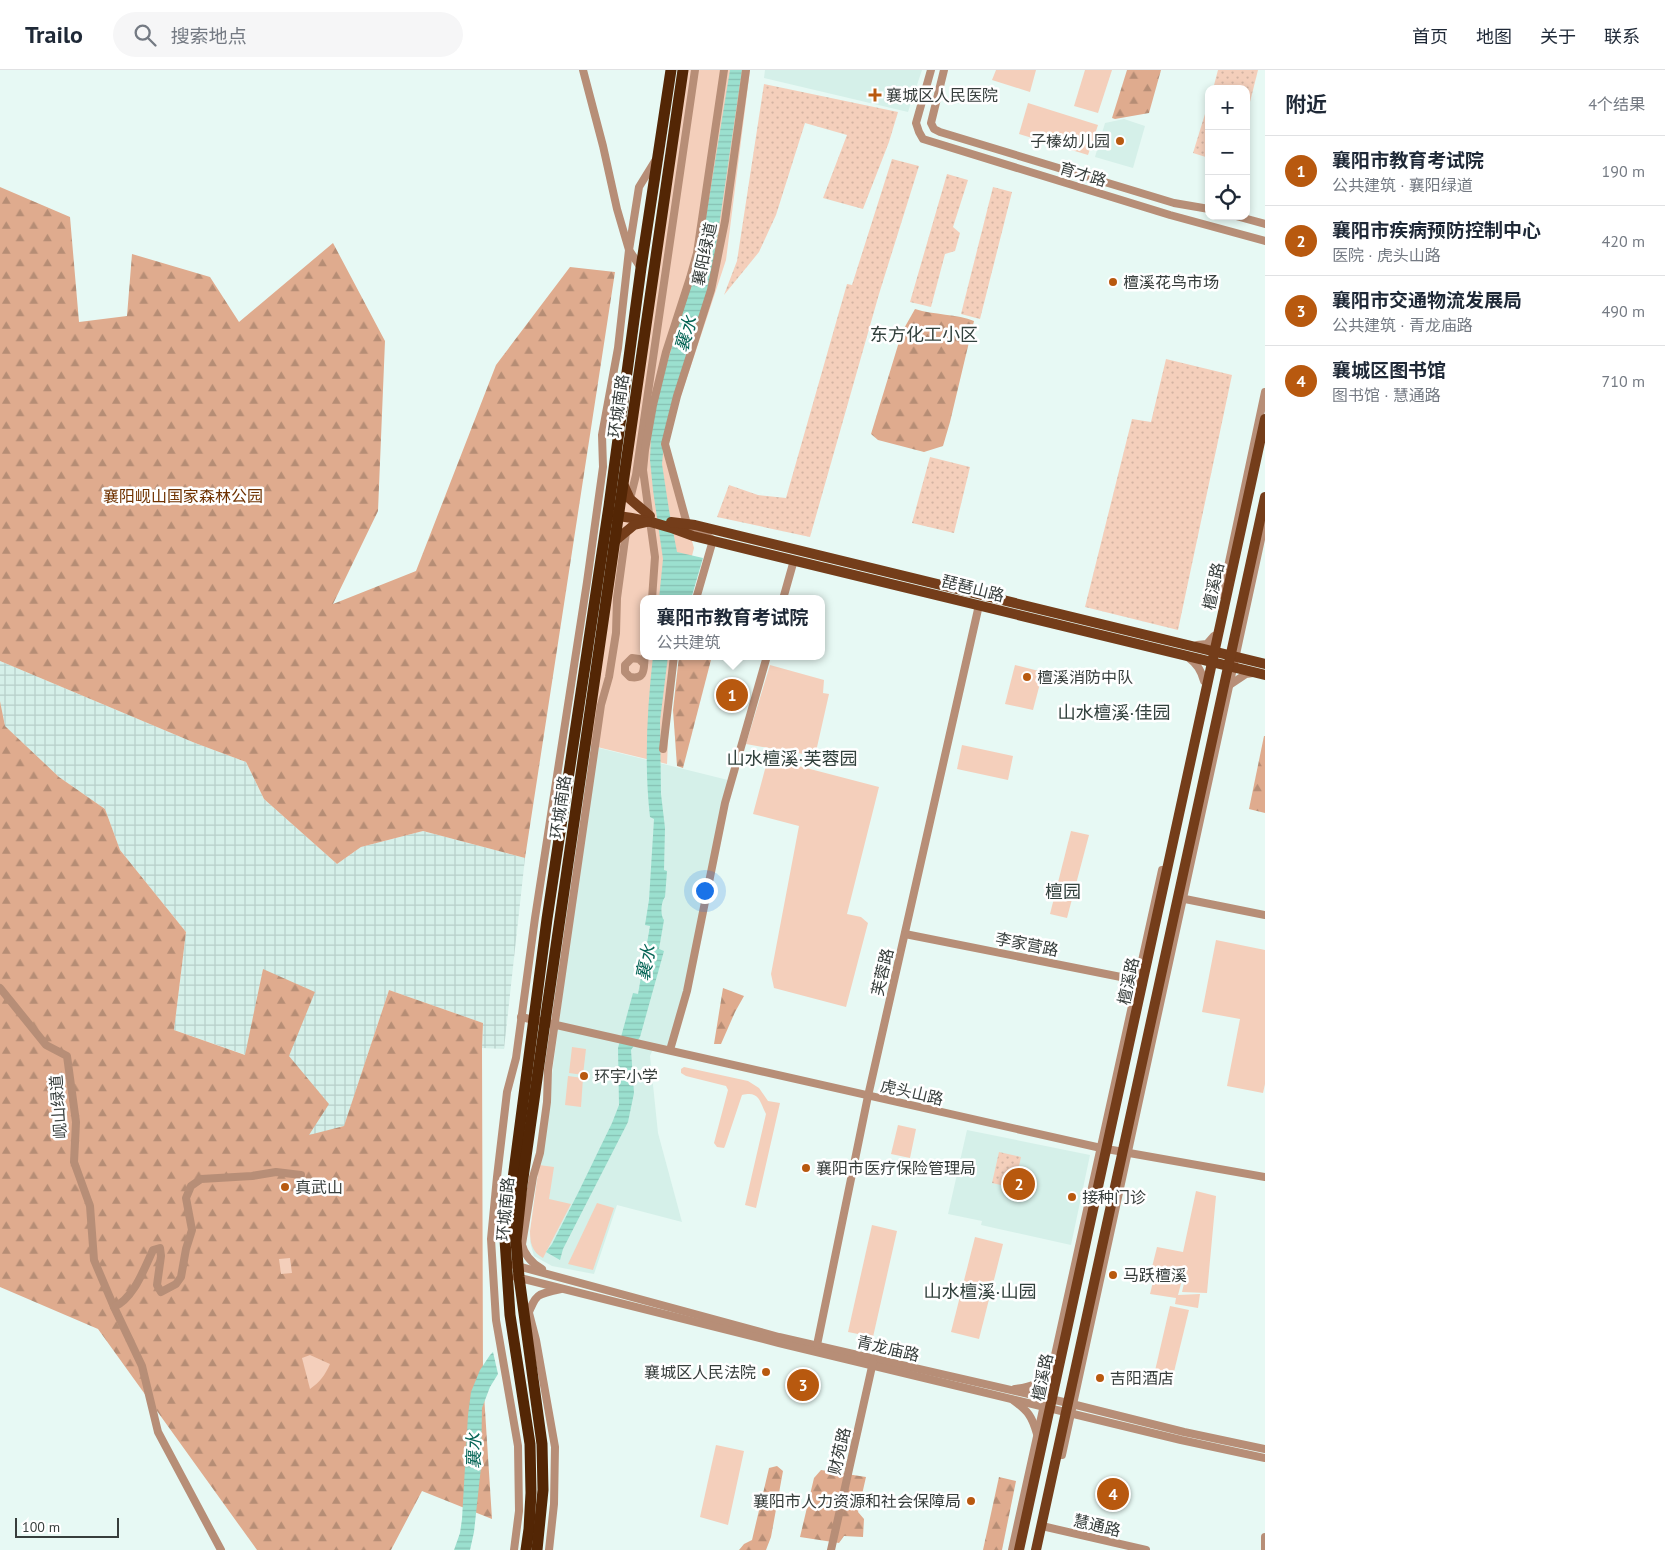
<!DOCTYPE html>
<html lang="zh">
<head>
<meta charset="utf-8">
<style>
  :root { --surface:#fff; --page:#f6f6f7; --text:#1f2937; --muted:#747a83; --line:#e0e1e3; --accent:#b8590f }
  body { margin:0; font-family:"PT Sans","Noto Sans SC",sans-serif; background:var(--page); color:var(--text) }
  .controls { position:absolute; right:15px; top:15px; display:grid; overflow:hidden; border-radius:10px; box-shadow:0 2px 8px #0003 }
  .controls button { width:45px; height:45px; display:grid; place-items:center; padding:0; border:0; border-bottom:1px solid var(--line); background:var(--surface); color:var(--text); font:25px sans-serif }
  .scale { position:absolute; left:15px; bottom:12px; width:104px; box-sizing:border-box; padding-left:5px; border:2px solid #373e3c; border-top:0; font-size:14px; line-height:18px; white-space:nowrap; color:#373e3c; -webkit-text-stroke:4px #fff; paint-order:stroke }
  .you { position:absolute; left:704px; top:820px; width:18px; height:18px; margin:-12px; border:4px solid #fff; border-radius:50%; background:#1a73e8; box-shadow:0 0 0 8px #1a73e833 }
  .badge { display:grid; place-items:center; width:32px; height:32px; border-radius:50%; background:var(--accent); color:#fff; font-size:16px; font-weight:700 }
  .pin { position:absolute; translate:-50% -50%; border:2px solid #fff; box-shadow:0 1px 5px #0006 }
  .popup { position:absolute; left:640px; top:525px; width:185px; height:65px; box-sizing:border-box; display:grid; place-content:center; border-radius:10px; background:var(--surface); filter:drop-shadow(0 1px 4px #0005); font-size:16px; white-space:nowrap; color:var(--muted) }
  .popup b { font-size:19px; color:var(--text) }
  .popup::after { content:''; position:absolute; left:50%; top:100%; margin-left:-10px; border:10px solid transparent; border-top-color:var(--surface) }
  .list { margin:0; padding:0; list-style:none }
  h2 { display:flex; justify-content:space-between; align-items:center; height:65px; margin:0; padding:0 20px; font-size:21px }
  h2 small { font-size:16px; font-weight:400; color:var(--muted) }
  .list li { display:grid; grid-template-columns:32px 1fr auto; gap:15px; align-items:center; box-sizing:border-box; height:70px; padding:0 20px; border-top:1px solid var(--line) }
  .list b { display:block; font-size:19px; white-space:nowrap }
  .list p { margin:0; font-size:16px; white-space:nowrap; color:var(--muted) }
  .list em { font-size:16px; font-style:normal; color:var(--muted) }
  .icon { flex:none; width:28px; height:28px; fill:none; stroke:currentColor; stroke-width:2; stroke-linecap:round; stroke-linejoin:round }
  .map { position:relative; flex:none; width:1265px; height:1480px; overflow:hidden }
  header { display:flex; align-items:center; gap:30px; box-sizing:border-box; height:70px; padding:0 25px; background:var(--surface); border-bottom:1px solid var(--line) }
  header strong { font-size:24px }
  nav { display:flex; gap:28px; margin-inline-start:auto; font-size:18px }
  .search { width:350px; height:45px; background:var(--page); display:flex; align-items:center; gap:12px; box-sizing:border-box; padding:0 18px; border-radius:28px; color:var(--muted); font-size:19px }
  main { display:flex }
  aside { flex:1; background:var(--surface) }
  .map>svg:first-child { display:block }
</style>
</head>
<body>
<header>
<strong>Trailo</strong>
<div class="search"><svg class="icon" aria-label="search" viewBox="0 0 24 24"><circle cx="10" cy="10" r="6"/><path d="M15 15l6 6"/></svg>搜索地点</div>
<nav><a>首页</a><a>地图</a><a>关于</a><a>联系</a></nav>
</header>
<main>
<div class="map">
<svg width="1265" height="1480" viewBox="0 0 1265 1480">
  <defs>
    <pattern id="industrial-grid" width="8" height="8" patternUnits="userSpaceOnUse" patternTransform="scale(1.25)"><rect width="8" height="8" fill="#d5f0e9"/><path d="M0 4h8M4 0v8" fill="none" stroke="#b7cfc9"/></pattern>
    <pattern id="grass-dots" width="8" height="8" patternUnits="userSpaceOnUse" patternTransform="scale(1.25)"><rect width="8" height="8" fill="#f4cfbb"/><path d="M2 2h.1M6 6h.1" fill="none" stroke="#d2b3a2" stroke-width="1.8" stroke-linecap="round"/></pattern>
    <pattern id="forest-firs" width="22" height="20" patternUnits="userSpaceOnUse" patternTransform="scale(1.25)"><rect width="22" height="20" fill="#dfab8e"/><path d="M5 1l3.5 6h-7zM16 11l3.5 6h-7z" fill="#b68d75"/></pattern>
    <pattern id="water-rules" width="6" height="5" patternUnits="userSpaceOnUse" patternTransform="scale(1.25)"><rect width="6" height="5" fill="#9be0cf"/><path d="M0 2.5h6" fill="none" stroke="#86c1b3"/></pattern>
  </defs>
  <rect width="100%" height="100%" fill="#e7f9f4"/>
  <g fill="#d5f0e9">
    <path d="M765 0H922L908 42 764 8Z"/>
    <path d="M1124 49 1145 56 1133 98 1095 87 1105 53Z"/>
    <path d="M595 677 732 711 670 980 654 976 650 986 658 1063 682 1152 617 1135 594 1204 552 1196 534 1186 530 1172Z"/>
    <path d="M967 1060 1090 1085 1071 1175 981 1155 982 1151 948 1144Z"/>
  </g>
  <path fill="url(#industrial-grid)" d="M0 591 195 673 246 692 264 729 337 794 361 777 423 761 525 788 504 979 482 978 483 953 389 920 344 1057 308 1066 289 986 263 899 246 985 174 960 186 862 120 780 105 739 59 707 5 656 0 631Z"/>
  <g fill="url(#grass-dots)">
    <path d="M1218 0H1258L1246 48V19H1213Z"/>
    <path d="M764 14 898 42 889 72 863 139 823 128 847 65 805 53 776 145 759 182 724 225 737 191Z"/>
    <path d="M1209 31V88L1193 83Z"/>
    <path d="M892 89 919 96 879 224 810 467 717 447 729 415 758 425 786 428 847 214 852 215Z"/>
    <path d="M947 104 968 110 953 157 960 163 955 181 945 184 931 237 910 232Z"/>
    <path d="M993 117 1012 122 980 249 961 244Z"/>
    <path d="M1166 289 1232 305 1178 560 1085 537 1132 349 1151 352Z"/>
    <path d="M930 387 970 397 954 463 912 453Z"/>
    <path d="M999 1082 1021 1087 1014 1118 992 1113Z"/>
  </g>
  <g fill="url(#forest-firs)">
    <path d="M1127 0H1161L1149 43 1115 49 1112 48Z"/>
    <path d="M0 117 70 147 79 252 127 246 132 184 210 207 239 252 333 173 385 271 378 441 333 534 416 501 496 295 570 197 615 202 525 788 423 761 361 777 337 794 264 729 246 692 195 673 0 591Z"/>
    <path d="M915 239C933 245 958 244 974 251L950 352 943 376 924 382 878 370 871 364 902 262Z"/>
    <path d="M679 586H712L683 698 677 696 673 640Z"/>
    <path d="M0 631 5 656 59 707 105 739 120 780 186 862 174 960 245 985 263 899 315 922 289 986 329 1034 309 1065 344 1056 389 920 483 953 482 978 483 1309 492 1449 422 1421 391 1480H257L98 1259 0 1217Z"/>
    <path d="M1264 666H1265V743L1249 739Z"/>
    <path d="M723 918 744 926 735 942 721 974H714Z"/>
    <path d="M777 1396 783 1401 771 1467 766 1480H739L744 1474 752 1470 769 1398Z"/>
    <path d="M821 1400 866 1407 858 1442 864 1449 863 1467 844 1466 839 1473 800 1467 814 1408Z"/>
    <path d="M999 1407 1016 1411 1002 1480H983Z"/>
  </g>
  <g fill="#f4cfbb">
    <path d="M683 0H750L726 190 665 374 694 478 681 529H643V586H672L667 694 585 674Z"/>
    <path d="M996 0H1036L1030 22 992 10Z"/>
    <path d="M1085 0H1112L1098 43 1074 36Z"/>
    <path d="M1028 33 1098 55 1088 85 1019 64Z"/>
    <path d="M770 595 824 610 823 623 829 624 815 686 746 674Z"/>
    <path d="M1015 595 1043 602 1033 640 1005 634Z"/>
    <path d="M962 675 1013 686 1008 710 957 699Z"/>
    <path d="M768 688 879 717 847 844 861 847 868 853 846 937 774 918 771 904 799 756 753 744Z"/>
    <path d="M1071 761 1089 765 1067 848 1050 844Z"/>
    <path d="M1216 870 1265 880V1014L1263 1023 1227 1016 1240 949 1202 942Z"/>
    <path d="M572 977 586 979 583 1005 569 1003Z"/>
    <path d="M684 997 748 1011 759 1018 768 1031 780 1033 756 1138 745 1135 766 1044C759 1030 759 1021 742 1025L725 1076 724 1078 717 1077 714 1073 728 1020 726 1016 686 1006 681 1003V999Z"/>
    <path d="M568 1006 583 1008 581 1037 565 1035Z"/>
    <path d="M898 1055 916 1059 910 1088 891 1084Z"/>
    <path d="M539 1095 554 1097 549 1129 571 1134 543 1188C532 1182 530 1173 530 1161Z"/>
    <path d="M1196 1121 1216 1126 1207 1223 1182 1222 1185 1209 1151 1201 1157 1177 1183 1182Z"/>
    <path d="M597 1133 614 1138 593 1200 568 1194Z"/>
    <path d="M872 1155 897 1161 873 1267 848 1262Z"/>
    <path d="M975 1167 1003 1174 979 1269 951 1262Z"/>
    <path d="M290 1188 292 1203 281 1204 279 1189Z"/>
    <path d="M1155 1204 1182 1210 1178 1225 1200 1224 1198 1238 1175 1234 1176 1228 1150 1224Z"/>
    <path d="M1170 1236 1189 1240 1172 1310 1154 1305Z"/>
    <path d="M310 1285 330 1294C325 1305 320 1312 310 1319L302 1288Z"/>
    <path d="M716 1375 744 1381 728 1455 700 1447Z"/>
  </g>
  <g fill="url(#water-rules)">
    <path d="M730 0H742L715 183 708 219 664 373 662 394 669 440 677 482 703 488 691 529H659L663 489 653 420 650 390 651 367 658 324 701 178Z"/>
    <path d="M653 586H668L660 651 661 724 665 758 664 800 667 801 665 827C661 832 660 845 664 850L659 879 664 881 640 967 631 980 634 1023 628 1052 563 1179 560 1190 546 1182 552 1174 578 1123 612 1053 619 1035 618 978 633 923 638 924 650 856 645 855 649 830 654 749 650 747C644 694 647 640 653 586Z"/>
    <path d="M493 1282 498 1304 490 1317 482 1338 481 1397 474 1462 470 1480H454L460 1463 462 1449 468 1345 471 1322 480 1300 490 1285Z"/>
  </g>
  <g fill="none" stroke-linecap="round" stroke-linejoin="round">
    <g stroke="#b78e77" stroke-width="8">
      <path d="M583 0 603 76 617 139 629 180 641 198"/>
      <path d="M931 0 916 53 919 62 923 69 1170 145 1265 171"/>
      <path d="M944 0 931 53 934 59 940 62 1174 133 1209 139"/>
      <path d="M1236 146 1265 154"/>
      <path d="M630 429 636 405 695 0"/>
      <path d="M1222 525 1265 322"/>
      <path d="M652 529 655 487 643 400 645 380 653 335 666 282 690 208 697 183 724 0"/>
      <path d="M696 529 713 470 687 454 665 374 677 326 711 220 725 151 746 0"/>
      <path d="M783 529 794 490"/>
      <path d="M1197 575 1207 574 1214 566"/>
      <path d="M1188 587C1197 594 1201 600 1204 611"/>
      <path d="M644 594 639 589 632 588 625 595V602L630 607C647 610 643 597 645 586"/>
      <path d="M1231 614 1246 604 1253 603"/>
      <path d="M663 679 674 586"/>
      <path d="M1180 828 1265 845"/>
      <path d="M905 864 1141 911"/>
      <path d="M0 918 46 975 67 986 76 1052 74 1092 90 1136 94 1190 114 1237"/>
      <path d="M521 947 1101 1078 1265 1107"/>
      <path d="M670 980 687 921 725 733 767 586"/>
      <path d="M521 1172C524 1184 531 1193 542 1199"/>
      <path d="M522 1174 533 1107 540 1083 547 1032 548 1000 601 635 609 607 616 563 617 528 626 462"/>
      <path d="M514 1195 779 1267 1068 1333 1184 1362 1265 1379"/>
      <path d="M516 1207 779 1273 1181 1370 1265 1388"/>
      <path d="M529 1243 536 1270 555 1377 554 1434 549 1480"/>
      <path d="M527 1247C536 1224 536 1224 561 1219"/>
      <path d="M817 1275 868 1026 979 535"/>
      <path d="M1015 1319C1035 1317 1039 1313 1052 1297"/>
      <path d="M1013 1330C1028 1341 1032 1346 1037 1364"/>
      <path d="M1062 1385 1265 451"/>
      <path d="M1042 1456 1146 1480"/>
      <path d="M221 1480 158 1362 142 1296 114 1237C134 1228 144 1199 153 1180L160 1178 161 1186 157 1215 161 1222 176 1214 181 1207 186 1179 192 1160 186 1128 191 1116 201 1109 252 1106 276 1102 301 1105"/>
      <path d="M514 1480 519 1441 518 1376 496 1250 491 1169 497 1107 507 1022 516 988 535 848 587 512 603 397 602 365 618 278 629 180 639 117 655 91"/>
      <path d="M831 1480 873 1292"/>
      <path d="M1012 1480 1162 800"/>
      <path d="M1265 1480V1467"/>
    </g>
    <g stroke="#743d1a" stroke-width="10">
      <path d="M624 416 630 429 650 446"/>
      <path d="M611 445C639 448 667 455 693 466L1265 605"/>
      <path d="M671 452 695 455 1265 594"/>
      <path d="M616 470 634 455 647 452"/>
      <path d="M1019 1480 1265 349"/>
      <path d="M1036 1480 1265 427"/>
    </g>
    <g stroke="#532605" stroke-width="11">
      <path d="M526 1480 529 1459 531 1423 530 1374 510 1245 505 1170 547 849 609 436 641 198 671 0"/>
      <path d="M537 1480 543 1420 542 1374 519 1207 516 1171 522 1115 545 952 683 0"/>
    </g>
  </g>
  <g fill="#b8590f" stroke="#fff" stroke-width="2">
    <path d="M872.5 17.5h5v5h5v5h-5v5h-5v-5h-5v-5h5z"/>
    <circle cx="1120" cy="71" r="5"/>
    <circle cx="1113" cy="212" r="5"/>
    <circle cx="1027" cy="607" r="5"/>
    <circle cx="584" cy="1006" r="5"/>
    <circle cx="806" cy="1098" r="5"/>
    <circle cx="285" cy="1117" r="5"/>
    <circle cx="1072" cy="1127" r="5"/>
    <circle cx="1113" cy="1205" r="5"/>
    <circle cx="766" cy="1302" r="5"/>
    <circle cx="1100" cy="1308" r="5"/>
    <circle cx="971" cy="1431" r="5"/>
  </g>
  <g text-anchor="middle" stroke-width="5" stroke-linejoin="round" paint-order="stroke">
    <g font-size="16" fill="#373e3c" stroke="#fff" text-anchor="start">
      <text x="886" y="31">襄城区人民医院</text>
      <text x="1110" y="77" text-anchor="end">子榛幼儿园</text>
      <text x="1123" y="218">檀溪花鸟市场</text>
      <text x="1037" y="613">檀溪消防中队</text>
      <text x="594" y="1012">环宇小学</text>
      <text x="816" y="1104">襄阳市医疗保险管理局</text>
      <text x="295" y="1123">真武山</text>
      <text x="1082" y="1133">接种门诊</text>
      <text x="1123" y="1211">马跃檀溪</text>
      <text x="756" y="1308" text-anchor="end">襄城区人民法院</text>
      <text x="1110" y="1314">吉阳酒店</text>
      <text x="961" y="1437" text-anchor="end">襄阳市人力资源和社会保障局</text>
    </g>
    <g font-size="16" fill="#373e3c" stroke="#fff">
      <text transform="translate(1083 104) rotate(17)" y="6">育才路</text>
      <text transform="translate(704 184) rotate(-78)" y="6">襄阳绿道</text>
      <text transform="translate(618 336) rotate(-82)" y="6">环城南路</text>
      <text transform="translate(1213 516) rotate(-78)" y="6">檀溪路</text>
      <text transform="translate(973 518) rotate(14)" y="6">琵琶山路</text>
      <text transform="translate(560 737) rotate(-82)" y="6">环城南路</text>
      <text transform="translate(1027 874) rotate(11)" y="6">李家营路</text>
      <text transform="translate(882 902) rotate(-77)" y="6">芙蓉路</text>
      <text transform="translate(1128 911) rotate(-78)" y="6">檀溪路</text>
      <text transform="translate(912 1022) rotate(13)" y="6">虎头山路</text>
      <text transform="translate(58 1037) rotate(-94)" y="6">岘山绿道</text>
      <text transform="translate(505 1139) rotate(-85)" y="6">环城南路</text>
      <text transform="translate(888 1278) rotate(13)" y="6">青龙庙路</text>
      <text transform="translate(1042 1307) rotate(-78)" y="6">檀溪路</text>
      <text transform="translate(839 1381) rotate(-77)" y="6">财苑路</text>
      <text transform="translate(1097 1455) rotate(13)" y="6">慧通路</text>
    </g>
    <g font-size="16" fill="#6f3200" stroke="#fff">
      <text x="183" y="432">襄阳岘山国家森林公园</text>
    </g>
    <g font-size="18" font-style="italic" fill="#066556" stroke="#fff">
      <text transform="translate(686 264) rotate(-73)" y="6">襄水</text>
      <text transform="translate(646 893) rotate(-78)" y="6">襄水</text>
      <text transform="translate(474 1381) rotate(-89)" y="6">襄水</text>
    </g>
    <g font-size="18" fill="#32413d" stroke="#fff">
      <text x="924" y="271">东方化工小区</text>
      <text x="1114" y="649">山水檀溪·佳园</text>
      <text x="792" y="695">山水檀溪·芙蓉园</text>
      <text x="1063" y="828">檀园</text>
      <text x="980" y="1228">山水檀溪·山园</text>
    </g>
  </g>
</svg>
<div class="controls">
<button>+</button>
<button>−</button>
<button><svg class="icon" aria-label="locate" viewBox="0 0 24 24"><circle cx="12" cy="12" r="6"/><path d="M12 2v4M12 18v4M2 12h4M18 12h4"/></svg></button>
</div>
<div class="scale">100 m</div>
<div class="you"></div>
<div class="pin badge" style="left:732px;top:625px">1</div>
<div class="popup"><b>襄阳市教育考试院</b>公共建筑</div>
<div class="pin badge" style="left:1019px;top:1114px">2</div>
<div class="pin badge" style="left:803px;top:1315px">3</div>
<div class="pin badge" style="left:1113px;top:1424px">4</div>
</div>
<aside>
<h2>附近<small>4个结果</small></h2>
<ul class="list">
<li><span class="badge">1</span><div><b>襄阳市教育考试院</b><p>公共建筑 · 襄阳绿道</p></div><em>190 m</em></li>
<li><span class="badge">2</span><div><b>襄阳市疾病预防控制中心</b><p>医院 · 虎头山路</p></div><em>420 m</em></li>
<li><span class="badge">3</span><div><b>襄阳市交通物流发展局</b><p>公共建筑 · 青龙庙路</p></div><em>490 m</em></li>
<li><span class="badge">4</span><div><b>襄城区图书馆</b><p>图书馆 · 慧通路</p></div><em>710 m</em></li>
</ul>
</aside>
</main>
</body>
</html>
